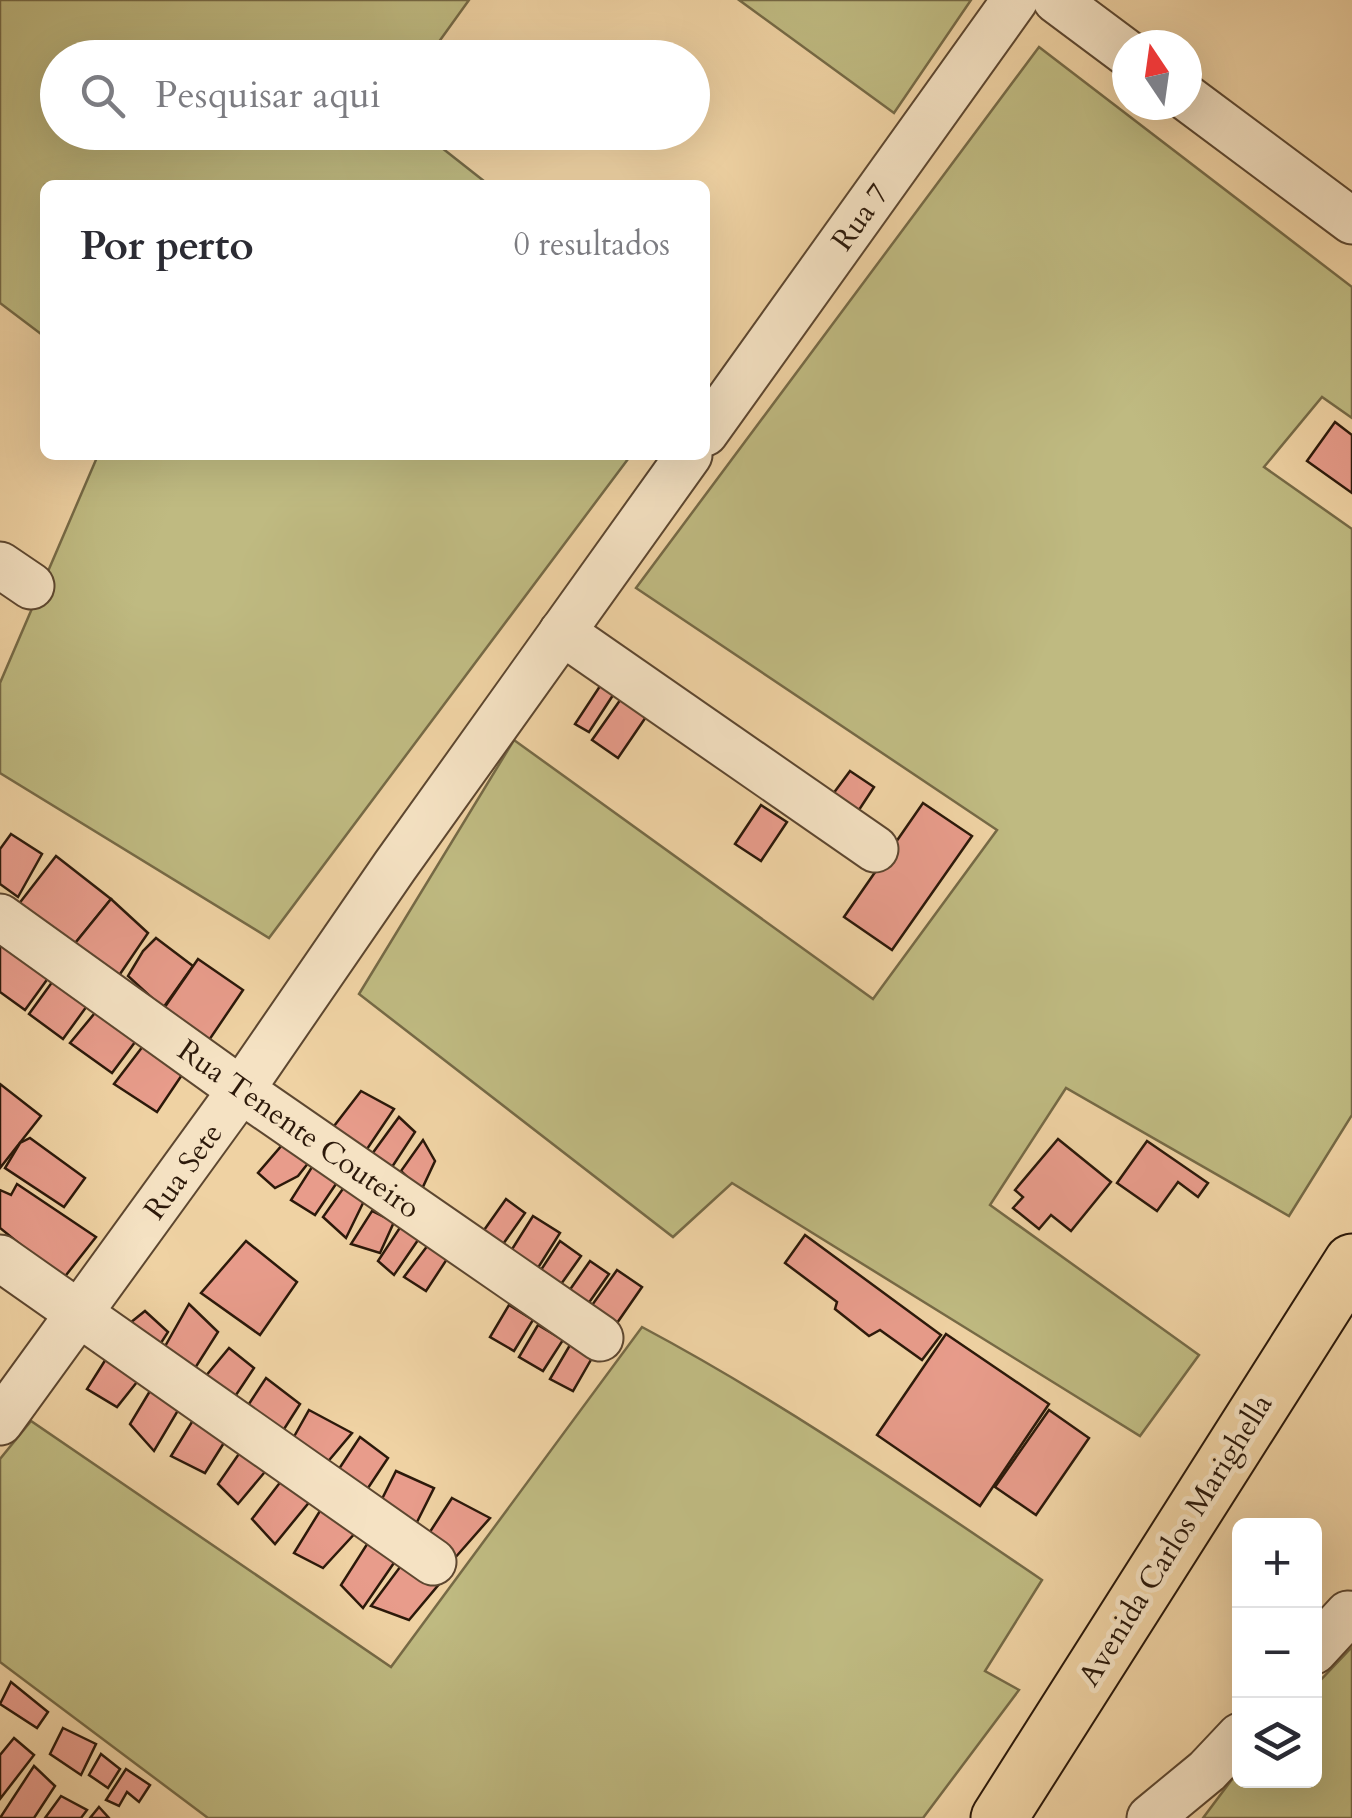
<!DOCTYPE html>
<html lang="pt">
<head>
<meta charset="utf-8">
<style>
  :root { --surface:#fff; --page:#f2f2f3; --text:#2b2b33; --muted:#7c7c81; --line:#e1e1e2 }
  body { margin:0; font-family:Cardo,serif; background:var(--page); color:var(--text) }
  .controls { position:absolute; right:30px; bottom:30px; display:grid; overflow:hidden; border-radius:15px; box-shadow:0 10px 40px #0002 }
  .controls button { width:90px; height:90px; display:grid; place-items:center; padding:0; border:0; border-bottom:2px solid var(--line); background:var(--surface); color:var(--text); font:50px sans-serif }
  .compass { position:absolute; left:1112px; top:30px; width:90px; height:90px; border-radius:50%; background:var(--surface); box-shadow:0 10px 40px #0002; rotate:347deg }
  .list { margin:0; padding:0; list-style:none }
  h2 { display:flex; justify-content:space-between; align-items:center; height:130px; margin:0; padding:0 40px; font-size:42px }
  h2 small { font-size:32px; font-weight:400; color:var(--muted) }
  .icon { flex:none; width:55px; height:55px; fill:none; stroke:currentColor; stroke-width:2; stroke-linecap:round; stroke-linejoin:round }
  .map { position:relative; flex:none; width:1352px; height:1818px; overflow:hidden }
  .search { position:absolute; background:var(--surface); box-shadow:0 10px 40px #0002; left:40px; top:40px; width:670px; height:110px; display:flex; align-items:center; gap:25px; box-sizing:border-box; padding:0 35px; border-radius:55px; color:var(--muted); font-size:38px }
  .panel { position:absolute; background:var(--surface); box-shadow:0 10px 40px #0002; left:40px; top:180px; width:670px; height:280px; border-radius:15px }
  .map>svg:first-child { display:block }
</style>
</head>
<body>
<div class="map">
<svg width="1352" height="1818" viewBox="0 0 1352 1818">
  <rect width="100%" height="100%" fill="#efd2a3"/>
  <filter id="stains"><feTurbulence type="fractalNoise" baseFrequency=".002" numOctaves="4"/><feColorMatrix values="0 0 0 0 .2 0 0 0 0 .09 0 0 0 0 .02 0 0 0 .5 -.17"/></filter>
  <radialGradient id="worn" r=".72"><stop offset=".6" stop-color="#630" stop-opacity="0"/><stop offset="1" stop-color="#630" stop-opacity=".3"/></radialGradient>
  <g fill="#bfba81" stroke="#766a46" stroke-width="2.5">
    <path d="M0 0H469L428 57 58 58V132L423 133 489 185H45V337L0 303Z"/>
    <path d="M739 0H971L894 113Z"/>
    <path d="M1039 47 1352 287V418L1322 397 1264 467 1352 529V1115L1289 1216 1066 1088 990 1205 1199 1355 1140 1436 732 1183 673 1237 359 994 514 740 873 999 997 830 636 588Z"/>
    <path d="M98 455H631L269 938 0 773V683Z"/>
    <path d="M642 1327C781 1401 911 1491 1042 1580L985 1671 1019 1690 923 1818H208L0 1662V1459L31 1421 391 1667Z"/>
    <path d="M1352 1647V1818H1203L1239 1770 1240 1780H1314L1315 1686Z"/>
  </g>
  <g fill="#e89c8b" stroke="#2c190a" stroke-width="2.5">
    <path d="M1335 422 1352 435V493L1307 461Z"/>
    <path d="M604 680 617 689 589 732 575 724Z"/>
    <path d="M623 696 648 714 618 758 592 740Z"/>
    <path d="M850 771 874 787 855 816 830 798Z"/>
    <path d="M923 803 972 836 892 950 844 917Z"/>
    <path d="M761 805 787 822 761 861 735 844Z"/>
    <path d="M11 834 42 854 18 897 0 884V849Z"/>
    <path d="M56 856 111 899 72 947 18 905Z"/>
    <path d="M111 899 148 933 118 977 72 947Z"/>
    <path d="M9 936 54 970 25 1010 0 992V947Z"/>
    <path d="M156 938 193 966 163 1008 128 976 143 951Z"/>
    <path d="M198 959 243 990 203 1049 158 1017Z"/>
    <path d="M58 974 92 999 63 1039 29 1014Z"/>
    <path d="M99 1008 141 1034 112 1073 70 1043Z"/>
    <path d="M153 1033 190 1063 157 1112 114 1084Z"/>
    <path d="M0 1084 41 1116 0 1168Z"/>
    <path d="M361 1091 394 1109 365 1152 331 1130Z"/>
    <path d="M399 1117 415 1132 392 1167 372 1154Z"/>
    <path d="M30 1138 85 1178 64 1207 5 1168 20 1143Z"/>
    <path d="M1058 1139 1111 1182 1071 1231 1051 1215 1039 1229 1013 1208 1023 1197 1015 1190Z"/>
    <path d="M423 1140 435 1161 421 1191 401 1171Z"/>
    <path d="M1147 1141 1208 1183 1198 1197 1178 1182 1157 1211 1117 1183Z"/>
    <path d="M283 1144 309 1162 298 1176 275 1188 258 1173Z"/>
    <path d="M312 1167 340 1178 315 1215 291 1200Z"/>
    <path d="M347 1183 366 1197 346 1238 323 1217Z"/>
    <path d="M17 1184 96 1237 63 1279 0 1228V1190L11 1195Z"/>
    <path d="M506 1199 525 1213 501 1247 482 1233Z"/>
    <path d="M372 1211 394 1222 380 1253 351 1244Z"/>
    <path d="M533 1216 560 1233 536 1271 509 1254Z"/>
    <path d="M403 1223 418 1240 394 1275 378 1261Z"/>
    <path d="M805 1235 941 1335 922 1360 880 1330 869 1336 835 1309 837 1302 785 1263Z"/>
    <path d="M246 1241 297 1282 260 1335 201 1293Z"/>
    <path d="M431 1241 449 1256 426 1291 404 1277Z"/>
    <path d="M560 1241 581 1256 559 1287 539 1273Z"/>
    <path d="M590 1261 609 1274 588 1304 569 1291Z"/>
    <path d="M617 1270 642 1287 617 1323 590 1308Z"/>
    <path d="M189 1304 218 1332 190 1376 159 1357Z"/>
    <path d="M509 1305 533 1320 514 1351 490 1337Z"/>
    <path d="M145 1311 168 1332 152 1357 120 1331Z"/>
    <path d="M538 1325 563 1340 543 1371 519 1357Z"/>
    <path d="M946 1334 1049 1404 980 1506 877 1435Z"/>
    <path d="M570 1345 592 1358 573 1391 550 1379Z"/>
    <path d="M229 1348 254 1368 230 1404 200 1383Z"/>
    <path d="M111 1351 141 1377 117 1407 87 1389Z"/>
    <path d="M266 1378 300 1404 279 1437 243 1413Z"/>
    <path d="M153 1386 183 1402 154 1451 130 1424Z"/>
    <path d="M309 1410 352 1433 320 1471 291 1442Z"/>
    <path d="M1049 1410 1089 1438 1036 1515 995 1487Z"/>
    <path d="M195 1417 227 1438 205 1473 171 1456Z"/>
    <path d="M360 1437 388 1458 362 1497 333 1478Z"/>
    <path d="M243 1448 269 1467 238 1504 218 1484Z"/>
    <path d="M396 1471 434 1488 411 1534 379 1505Z"/>
    <path d="M285 1476 311 1500 275 1544 252 1519Z"/>
    <path d="M452 1498 490 1518 454 1559 424 1541Z"/>
    <path d="M323 1506 358 1530 323 1568 294 1553Z"/>
    <path d="M371 1538 398 1557 363 1608 341 1585Z"/>
    <path d="M403 1563 440 1583 409 1620 371 1606Z"/>
    <path d="M11 1682 48 1712 37 1728 0 1704Z"/>
    <path d="M63 1728 96 1744 81 1775 50 1754Z"/>
    <path d="M14 1738 34 1755 0 1799V1755Z"/>
    <path d="M101 1754 120 1769 108 1788 89 1775Z"/>
    <path d="M34 1766 55 1786 34 1818H0Z"/>
    <path d="M126 1769 150 1785 139 1802 127 1792 119 1806 106 1800Z"/>
    <path d="M61 1796 87 1810 81 1818H45Z"/>
    <path d="M99 1807 109 1818H90Z"/>
  </g>
  <g fill="none" stroke-linecap="round" stroke-linejoin="round">
    <g stroke="#5d4730" stroke-width="49">
      <g id="minor">
        <path d="M1056 0 1127 53"/>
        <path d="M1187 98 1352 221"/>
        <path d="M705 433 1015 0"/>
        <path d="M0 565 31 586"/>
        <path d="M562 632 875 849"/>
        <path d="M0 917 241 1090 600 1338"/>
        <path d="M0 1258 433 1562"/>
        <path d="M0 1422 241 1090 395 866 689 455"/>
        <path d="M1314 1651 1348 1614"/>
        <path d="M1150 1818 1207 1771 1240 1736"/>
      </g>
    </g>
    <g stroke="#2c190a" stroke-width="59">
      <path id="major" d="M999 1818 1352 1262"/>
    </g>
    <use href="#minor" stroke="#f5e2c3" stroke-width="45"/>
    <use href="#major" stroke="#efd2a3" stroke-width="55"/>
  </g>
  <g text-anchor="middle" stroke-width="10" stroke-linejoin="round" paint-order="stroke">
    <g font-size="30" fill="#2c190a" stroke="#f5e2c3">
      <text transform="translate(860 217) rotate(-54)" y="10">Rua 7</text>
      <text transform="translate(299 1129) rotate(35)" y="10">Rua Tenente Couteiro</text>
      <text transform="translate(183 1171) rotate(-54)" y="10">Rua Sete</text>
      <text transform="translate(1175 1540) rotate(-58)" y="10">Avenida Carlos Marighella</text>
    </g>
  </g>
  <rect width="100%" height="100%" filter="url(#stains)"/>
  <rect width="100%" height="100%" fill="url(#worn)"/>
</svg>
<div class="controls">
<button>+</button>
<button>−</button>
<button><svg class="icon" aria-label="layers" viewBox="0 0 24 24"><path d="M12 4l9 5-9 5-9-5zM3 14l9 5 9-5"/></svg></button>
</div>
<svg class="compass" viewBox="-18 -18 36 36"><path d="M0-13l5 13h-10z" fill="#e53935"/><path d="M0 13l5-13h-10z" fill="#7c7c81"/></svg>
<div class="search"><svg class="icon" aria-label="search" viewBox="0 0 24 24"><circle cx="10" cy="10" r="6"/><path d="M15 15l6 6"/></svg>Pesquisar aqui</div>
<section class="panel">
<h2>Por perto<small>0 resultados</small></h2>
<ul class="list">
</ul>
</section>
</div>
</body>
</html>
